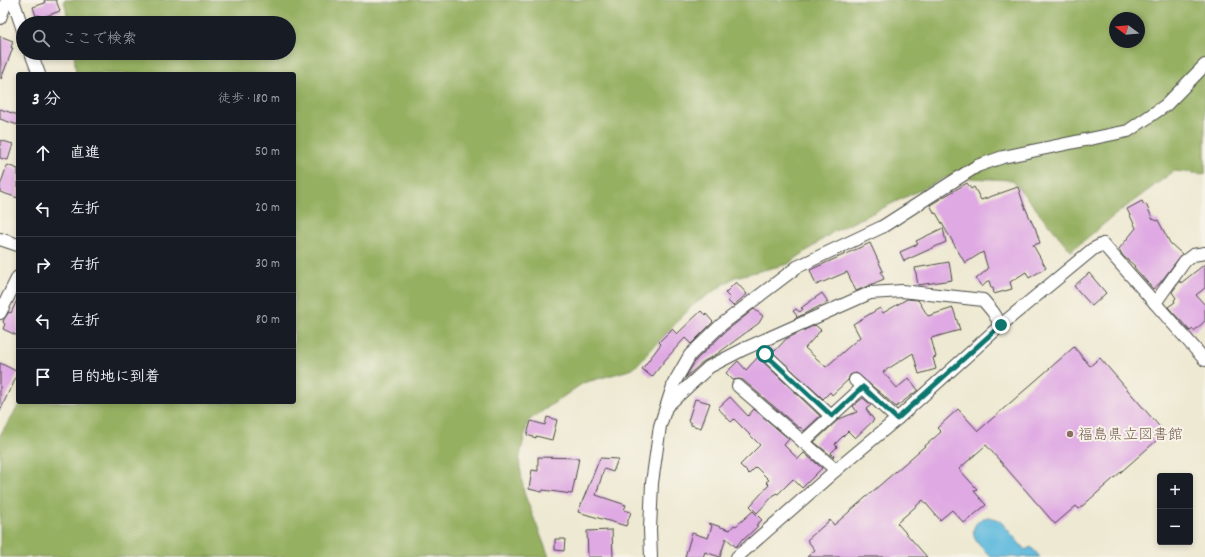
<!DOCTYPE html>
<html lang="ja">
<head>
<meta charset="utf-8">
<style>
  :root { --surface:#171b24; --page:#20242c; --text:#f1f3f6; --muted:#9ea1a6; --line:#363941 }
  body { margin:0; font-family:Dekko,"Klee One",sans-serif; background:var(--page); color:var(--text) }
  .controls { position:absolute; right:12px; bottom:12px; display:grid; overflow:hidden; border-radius:4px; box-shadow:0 2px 6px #0003 }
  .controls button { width:36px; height:36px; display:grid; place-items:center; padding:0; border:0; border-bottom:1px solid var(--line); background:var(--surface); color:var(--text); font:20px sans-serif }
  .compass { position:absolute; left:1109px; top:12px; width:36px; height:36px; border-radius:50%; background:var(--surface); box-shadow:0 2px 6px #0003; rotate:286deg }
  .stop { position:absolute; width:12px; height:12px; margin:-9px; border:3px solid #0f766e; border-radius:50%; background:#fff }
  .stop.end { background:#0f766e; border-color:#fff; box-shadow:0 1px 4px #0008 }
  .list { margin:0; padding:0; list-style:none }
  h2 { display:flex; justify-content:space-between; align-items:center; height:52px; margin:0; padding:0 16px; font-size:17px }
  h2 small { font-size:13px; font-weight:400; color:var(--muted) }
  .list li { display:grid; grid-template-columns:26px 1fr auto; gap:12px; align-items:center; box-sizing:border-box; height:56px; padding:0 16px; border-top:1px solid var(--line) }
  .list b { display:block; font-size:15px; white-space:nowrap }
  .list em { font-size:13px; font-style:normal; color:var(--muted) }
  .icon { flex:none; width:22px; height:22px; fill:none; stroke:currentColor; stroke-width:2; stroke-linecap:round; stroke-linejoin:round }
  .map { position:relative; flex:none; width:1205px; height:557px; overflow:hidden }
  .search { position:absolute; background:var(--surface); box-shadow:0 2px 6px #0003; left:16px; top:16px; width:280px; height:44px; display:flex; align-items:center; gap:10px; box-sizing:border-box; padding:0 14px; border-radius:22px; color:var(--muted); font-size:15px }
  .panel { position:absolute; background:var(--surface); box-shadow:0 2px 6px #0003; left:16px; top:72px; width:280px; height:332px; border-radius:4px }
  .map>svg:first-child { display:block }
</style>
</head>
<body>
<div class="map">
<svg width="1205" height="557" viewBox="0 0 1205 557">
  <rect width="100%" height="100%" fill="#f7f3e8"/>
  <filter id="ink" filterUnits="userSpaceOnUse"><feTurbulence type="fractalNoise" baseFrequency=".025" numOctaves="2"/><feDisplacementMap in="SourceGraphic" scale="8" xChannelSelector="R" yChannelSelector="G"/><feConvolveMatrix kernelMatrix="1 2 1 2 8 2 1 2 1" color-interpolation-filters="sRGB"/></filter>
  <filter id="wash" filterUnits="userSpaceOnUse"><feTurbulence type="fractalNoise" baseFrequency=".012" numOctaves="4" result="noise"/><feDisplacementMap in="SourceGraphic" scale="16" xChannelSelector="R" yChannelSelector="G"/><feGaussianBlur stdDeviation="0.9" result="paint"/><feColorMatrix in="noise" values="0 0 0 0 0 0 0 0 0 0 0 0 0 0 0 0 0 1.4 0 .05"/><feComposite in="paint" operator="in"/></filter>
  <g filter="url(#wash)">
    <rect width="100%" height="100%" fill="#eee9d2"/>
    <path fill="#96b062" stroke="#606e46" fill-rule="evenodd" d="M64 0H1205V174L1174 171 1116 214 1071 251 1012 180 947 177 833 232 788 264 735 277 693 305 633 369 583 383 528 421 519 460 524 493 549 557H0V435L21 402H294V74H76L74 53H289V23H69ZM1115 18H1139V42H1115Z"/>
    <path fill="#5fbadd" stroke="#457284" d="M988 517 997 519 1001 522 1025 550 1031 547 1040 557H991C986 552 979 546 976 540 969 529 977 519 988 517Z"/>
    <g id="blocks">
      <g fill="#dfa9e3">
        <path d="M44 0H56L60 11 40 18 39 15 36 16 33 7 45 3Z"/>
        <path d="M0 36 13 41 11 48H13L1 79Z"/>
        <path d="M0 109 18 115V125L0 119Z"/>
        <path d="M0 140 13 144 8 160 0 158Z"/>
        <path d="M7 165 18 169V198L0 192V186Z"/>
        <path d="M967 183 971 189 974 187 981 200 1018 187 1024 205 1034 227H1035L1040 243 1033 245 1046 268 1029 278 1026 272 1010 282 1012 289 994 294 993 288H991L989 280 982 287 976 279 988 269 983 252 965 263 936 213 935 214 930 205Z"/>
        <path d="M1142 201 1144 205 1146 204 1153 220 1154 219 1156 221 1158 220 1170 243 1182 254 1160 283 1153 289 1134 267 1135 266 1123 256 1119 249 1136 228 1127 209Z"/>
        <path d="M943 228 946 242 904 261 900 252 918 244 916 241Z"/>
        <path d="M870 243 883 271 881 272 884 279 856 291 847 272 816 285 810 270Z"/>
        <path d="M949 262 952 280 918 285 915 268Z"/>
        <path d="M1205 264V288L1196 295 1205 305V321L1194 331 1193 329 1190 331 1168 307 1175 302 1174 300 1176 298 1172 292 1180 281 1181 283Z"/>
        <path d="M1089 273 1106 293 1092 306 1074 286Z"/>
        <path d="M736 282 747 294 733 306 728 301 730 298 725 293Z"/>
        <path d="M822 293 828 302 794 319 797 316 793 311 796 309 800 312 803 309 801 308Z"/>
        <path d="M18 298V336L3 329 5 324 3 322 4 319 9 312 11 313Z"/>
        <path d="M907 299 918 300 928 316 953 308 960 330 931 338 936 357 933 358 936 369 919 374 913 353 883 372 897 388 909 378 918 390 896 407 883 395 856 373 850 375 848 380 832 395 830 392 823 399 767 347 769 346 775 351 786 339 815 325 821 330 805 348 826 367 860 337 853 324 880 308 883 313Z"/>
        <path d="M754 309 763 316 759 323 717 354 704 361 685 378 696 360 726 331Z"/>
        <path d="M701 311 705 315 706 314 713 322 691 344 685 338 665 360 652 377 642 369 661 344 659 342 672 329 677 334Z"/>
        <path d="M1074 347 1090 366 1100 358 1165 433 1079 509 1076 506 1055 524 986 445 959 469 977 489 974 491 986 505 964 523 952 510 940 520 923 500 897 523 927 557H807L815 550 807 540 830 520 834 525 941 432 937 428 958 409 978 431Z"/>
        <path d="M758 357 820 416 804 431 800 427 799 428 743 380 739 379 733 380 726 373 738 361 746 370Z"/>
        <path d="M0 363 18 372 11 389H10L0 411Z"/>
        <path d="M730 397 748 416 754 409 789 439 784 445 798 459 804 453 822 468 802 488 793 479 778 494 776 493 757 513 750 506 769 485 766 482 769 480 756 467 749 474 740 465 760 445 734 419 731 422 718 408Z"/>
        <path d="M863 398 871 405 866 409 874 420 855 438 848 431 835 444 837 447 831 453 834 456 833 457 814 442 839 419 857 412 853 406Z"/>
        <path d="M695 399 710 403 701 428 691 425V423L688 421Z"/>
        <path d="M547 417 557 420 552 440 536 436V438L527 435 531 421 545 425Z"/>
        <path d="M538 457 579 458 572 494 543 490 542 492 529 489 532 470 538 471Z"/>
        <path d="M600 458 618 459 613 472 604 469 596 495 626 505 624 510 631 512 626 526 578 512Z"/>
        <path d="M753 511 762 520 756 525 758 526 744 539 743 538 736 547 726 538 720 557 705 552 703 557H685L692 533 708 538 712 526 709 523 730 530 734 525 736 526Z"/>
        <path d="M612 530 613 557H588L587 531Z"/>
        <path d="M555 539H565L564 551 555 550Z"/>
      </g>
    </g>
  </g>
  <g filter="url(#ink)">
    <use href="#blocks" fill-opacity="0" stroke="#484844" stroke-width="1"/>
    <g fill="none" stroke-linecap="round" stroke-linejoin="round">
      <g stroke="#484844" stroke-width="14">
        <g id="minor">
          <path d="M13 0 23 30"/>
          <path d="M0 18 7 0"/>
          <path d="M31 53 39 74"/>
          <path d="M0 239 18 245"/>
          <path d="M1155 303 1185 261 1193 255 1205 253"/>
          <path d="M0 313 18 277"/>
          <path d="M765 354 831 416"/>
          <path d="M855 380 897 419"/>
          <path d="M738 386 836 470"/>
          <path d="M668 405 709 367 744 349 870 293 902 291 983 300 993 312 1001 325"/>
          <path d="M803 442 863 387"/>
          <path d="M651 557 650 529 652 483 660 426 674 383 690 355 721 325 797 267 882 227 977 166 1003 157 1128 131 1166 105 1205 65"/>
          <path d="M737 557 836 470 897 419 1001 325 1093 249 1103 244 1205 360"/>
        </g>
      </g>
      <use href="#minor" stroke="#fff" stroke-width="12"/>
    </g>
  </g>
  <g fill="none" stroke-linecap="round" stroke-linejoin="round" filter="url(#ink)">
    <path stroke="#0f766e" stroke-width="5" d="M765 354 832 416 863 387 897 419 1001 325"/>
  </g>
  <circle fill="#8d6e63" stroke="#f7f3e8" stroke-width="1.5" cx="1070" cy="434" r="4"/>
  <g text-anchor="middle" stroke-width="4" stroke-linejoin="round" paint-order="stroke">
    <g font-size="15" fill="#785e54" stroke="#f7f3e8" text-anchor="start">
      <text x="1078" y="439">福島県立図書館</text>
    </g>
  </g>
</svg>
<div class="controls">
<button>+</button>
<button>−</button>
</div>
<svg class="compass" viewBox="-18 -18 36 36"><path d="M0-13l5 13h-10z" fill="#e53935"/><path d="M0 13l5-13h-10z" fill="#9ea1a6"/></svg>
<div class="stop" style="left:765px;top:354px"></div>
<div class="stop end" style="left:1001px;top:325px"></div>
<div class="search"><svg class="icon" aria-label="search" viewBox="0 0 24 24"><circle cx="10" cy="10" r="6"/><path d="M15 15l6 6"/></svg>ここで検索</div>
<section class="panel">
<h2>3 分<small>徒歩 · 180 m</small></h2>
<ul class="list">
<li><svg class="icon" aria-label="ahead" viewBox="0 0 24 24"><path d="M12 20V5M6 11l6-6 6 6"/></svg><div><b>直進</b></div><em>50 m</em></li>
<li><svg class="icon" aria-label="left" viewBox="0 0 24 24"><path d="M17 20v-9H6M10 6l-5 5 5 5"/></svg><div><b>左折</b></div><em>20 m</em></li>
<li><svg class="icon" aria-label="right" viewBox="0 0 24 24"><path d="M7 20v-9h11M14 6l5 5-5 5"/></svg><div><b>右折</b></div><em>30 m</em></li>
<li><svg class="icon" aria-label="left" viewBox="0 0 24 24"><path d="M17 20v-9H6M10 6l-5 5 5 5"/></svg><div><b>左折</b></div><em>80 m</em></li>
<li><svg class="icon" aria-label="arrive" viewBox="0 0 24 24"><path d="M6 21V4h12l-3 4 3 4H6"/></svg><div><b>目的地に到着</b></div></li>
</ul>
</section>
</div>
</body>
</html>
